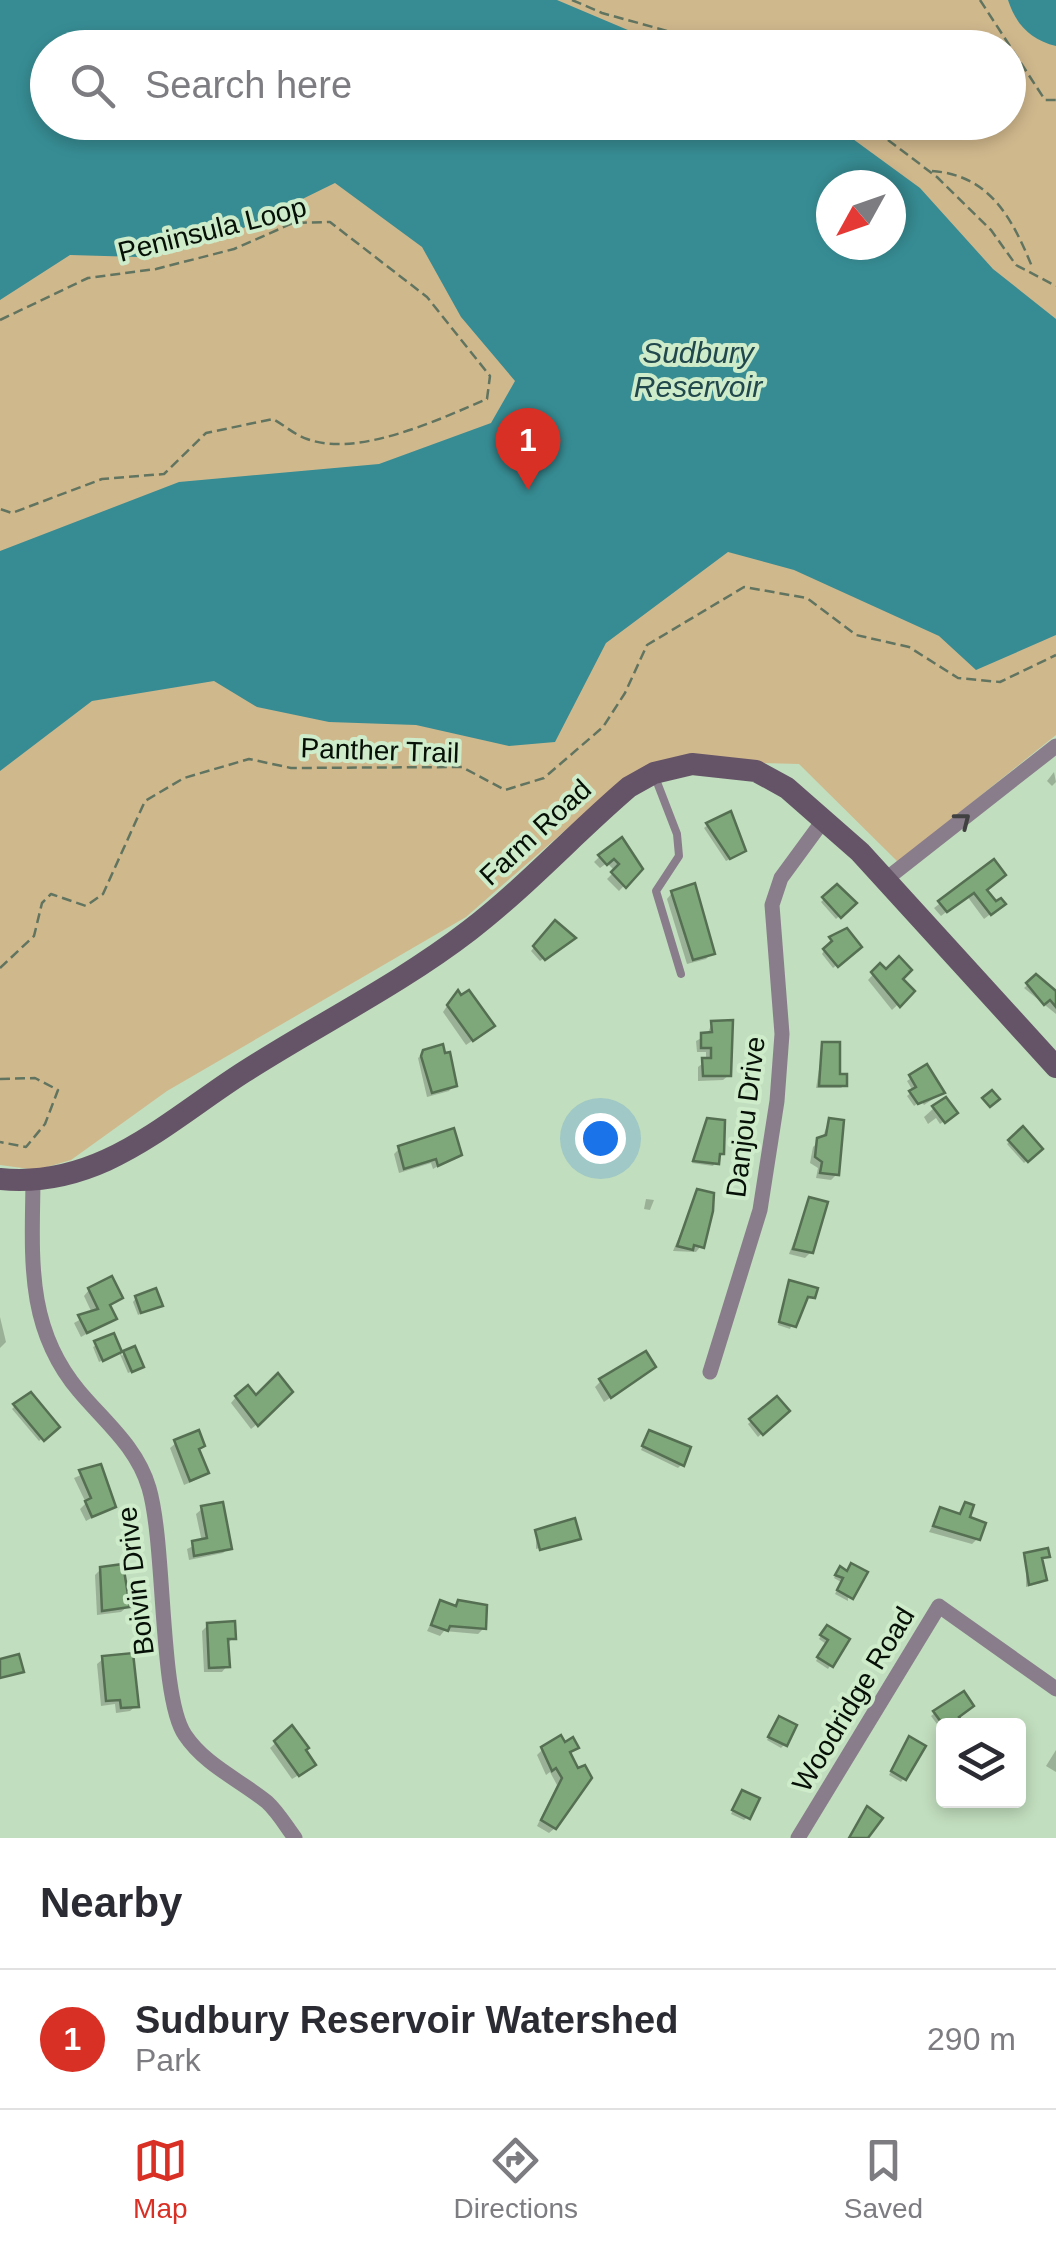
<!DOCTYPE html>
<html lang="en">
<head>
<meta charset="utf-8">
<style>
  :root { --surface:#fff; --page:#f7f7f7; --text:#2b2b33; --muted:#7c7c81; --line:#e1e1e2; --accent:#d93025 }
  body { margin:0; font-family:Arial,sans-serif; background:var(--page); color:var(--text) }
  .controls { position:absolute; right:30px; bottom:30px; display:grid; overflow:hidden; border-radius:10px; box-shadow:0 5px 15px #0003 }
  .controls button { width:90px; height:90px; display:grid; place-items:center; padding:0; border:0; border-bottom:2px solid var(--line); background:var(--surface); color:var(--text); font:50px sans-serif }
  .compass { position:absolute; left:816px; top:170px; width:90px; height:90px; border-radius:50%; background:var(--surface); box-shadow:0 5px 15px #0003; rotate:230deg }
  .you { position:absolute; left:600px; top:1138px; width:35px; height:35px; margin:-25px; border:8px solid #fff; border-radius:50%; background:#1a73e8; box-shadow:0 0 0 15px #1a73e833 }
  .badge { display:grid; place-items:center; width:65px; height:65px; border-radius:50%; background:var(--accent); color:#fff; font-size:32px; font-weight:700 }
  .pin { position:absolute; translate:-50% -82px; filter:drop-shadow(0 2px 5px #0008) }
  .pin::after { content:''; position:absolute; top:52px; width:35px; height:30px; background:inherit; clip-path:polygon(0 0,100% 0,50% 100%) }
  .list { margin:0; padding:0; list-style:none }
  h2 { display:flex; justify-content:space-between; align-items:center; height:130px; margin:0; padding:0 40px; font-size:42px }
  h2 small { font-size:32px; font-weight:400; color:var(--muted) }
  .list li { display:grid; grid-template-columns:65px 1fr auto; gap:30px; align-items:center; box-sizing:border-box; height:140px; padding:0 40px; border-top:2px solid var(--line) }
  .list b { display:block; font-size:38px; white-space:nowrap }
  .list p { margin:0; font-size:32px; white-space:nowrap; color:var(--muted) }
  .list em { font-size:32px; font-style:normal; color:var(--muted) }
  .icon { flex:none; width:55px; height:55px; fill:none; stroke:currentColor; stroke-width:2; stroke-linecap:round; stroke-linejoin:round }
  .map { position:relative; flex:none; width:1056px; height:1838px; overflow:hidden }
  .search { position:absolute; background:var(--surface); box-shadow:0 5px 15px #0003; left:30px; right:30px; top:30px; height:110px; display:flex; align-items:center; gap:25px; box-sizing:border-box; padding:0 35px; border-radius:55px; color:var(--muted); font-size:38px }
  .sheet { height:270px; background:var(--surface) }
  nav { display:flex; justify-content:space-around; align-items:center; box-sizing:border-box; height:140px; border-top:2px solid var(--line); background:var(--surface); font-size:28px; color:var(--muted) }
  nav a { display:grid; justify-items:center; gap:5px }
  nav .on { color:var(--accent) }
  .map>svg:first-child { display:block }
</style>
</head>
<body>
<div class="map">
<svg width="1056" height="1838" viewBox="0 0 1056 1838">
  <rect width="100%" height="100%" fill="#c1debe"/>
  <path fill="#d0b88d" fill-rule="evenodd" d="M0 0H1056V735L898 862 799 764 673 761 577 820 466 917 167 1091 71 1160 37 1170 0 1165ZM48 48H1008V122H48ZM831 185H891V245H831Z"/>
  <g fill="#378c93" fill-rule="evenodd">
    <path d="M0 0H557L668 47 48 48V122L831 123 920 188 993 269 1056 319V635L976 670 939 636 794 570 728 552 606 643 555 742 509 746 416 725 329 722 257 707 214 681 92 701 0 771V551L179 482 379 464 491 423 515 381 461 317 422 247 335 183 231 234 139 257 70 255 0 300ZM891 185V245H831V185Z"/>
    <path d="M1008 0H1056V46C1031 40 1016 25 1008 0Z"/>
  </g>
  <g fill="#0003">
    <path d="M1054 772 1056 782 1052 786 1047 781Z"/>
    <path d="M708 825 740 854 726 861 704 828Z"/>
    <path d="M617 840 640 869 619 891 607 879 615 871 607 863 600 868 594 862Z"/>
    <path d="M993 862 984 890 997 909 984 919 967 896 941 916 934 908Z"/>
    <path d="M837 887 854 903 836 919 821 902Z"/>
    <path d="M672 893 712 953 706 959 687 964 667 899Z"/>
    <path d="M555 923 569 941 540 961 531 951Z"/>
    <path d="M831 939 859 947 833 968 822 954Z"/>
    <path d="M880 967 912 991 892 1010 868 980Z"/>
    <path d="M1036 978 1056 995V1014L1024 988Z"/>
    <path d="M452 999 486 1031 466 1045 443 1012Z"/>
    <path d="M712 1023 729 1075 723 1080 698 1081V1067L706 1061V1052H697L696 1041 707 1035Z"/>
    <path d="M823 1045 845 1085 841 1088H816Z"/>
    <path d="M424 1053 454 1085 449 1091 427 1097 418 1058Z"/>
    <path d="M926 1068 942 1093 924 1105 921 1101 914 1106 907 1096 913 1091 907 1081Z"/>
    <path d="M934 1108 951 1116 940 1124 936 1118 928 1124 924 1117Z"/>
    <path d="M829 1120 837 1174 831 1180 816 1178 818 1168 810 1163 813 1147 822 1139Z"/>
    <path d="M708 1121 721 1153 713 1166 692 1163Z"/>
    <path d="M1022 1130 1039 1149 1024 1163 1007 1144Z"/>
    <path d="M399 1149 459 1154 433 1169 431 1163 399 1173 394 1154Z"/>
    <path d="M698 1192 701 1246 696 1252 673 1251Z"/>
    <path d="M646 1199 654 1200 650 1210 644 1209Z"/>
    <path d="M810 1200 811 1252 805 1258 789 1254Z"/>
    <path d="M790 1282 812 1297 804 1299 790 1329 778 1325Z"/>
    <path d="M89 1290 120 1298 108 1307 114 1318 81 1337 74 1323 92 1313 84 1296Z"/>
    <path d="M136 1298 160 1305 138 1315 133 1302Z"/>
    <path d="M0 1317 6 1342 0 1348Z"/>
    <path d="M113 1336 122 1356 124 1353 138 1369 128 1373 119 1352 99 1362 93 1347Z"/>
    <path d="M647 1372 604 1402 595 1387 601 1381Z"/>
    <path d="M278 1376 262 1420 251 1429 231 1403 236 1397 254 1396Z"/>
    <path d="M777 1399 787 1411 758 1437 748 1424Z"/>
    <path d="M15 1406 56 1427 39 1441 12 1409Z"/>
    <path d="M649 1433 682 1464 678 1468 641 1450Z"/>
    <path d="M176 1443 202 1446 197 1451 206 1473 200 1478 184 1485 170 1448Z"/>
    <path d="M99 1467 113 1506 86 1521 80 1509 86 1503 74 1478Z"/>
    <path d="M966 1505 978 1538 972 1544 929 1532 941 1510 958 1516Z"/>
    <path d="M202 1509 229 1548 223 1553 189 1560 187 1549 202 1542 196 1514Z"/>
    <path d="M536 1532 578 1537 536 1549Z"/>
    <path d="M1026 1556H1047L1040 1560 1045 1580 1041 1583 1026 1587Z"/>
    <path d="M101 1569 127 1607 121 1612 97 1615 95 1575Z"/>
    <path d="M837 1573H847L848 1601 835 1594 841 1582 834 1578Z"/>
    <path d="M441 1603 454 1608 459 1603 484 1628 478 1634 444 1631 440 1636 427 1631Z"/>
    <path d="M208 1625 233 1638 226 1645 227 1666 222 1672H204L202 1631Z"/>
    <path d="M824 1631 847 1640 828 1669 816 1661 826 1644 819 1639Z"/>
    <path d="M103 1659 136 1706 130 1711 116 1713 115 1704 101 1706 97 1664Z"/>
    <path d="M935 1713 956 1717 962 1726 947 1723 940 1728 931 1716Z"/>
    <path d="M779 1719 785 1744 781 1748 767 1740Z"/>
    <path d="M291 1729 303 1750 307 1770 292 1779 270 1748Z"/>
    <path d="M906 1742 904 1778 901 1782 889 1775Z"/>
    <path d="M564 1745 576 1747 570 1753 555 1828 549 1833 537 1826 557 1785 550 1772 546 1775 537 1755 543 1749Z"/>
    <path d="M1056 1750V1772L1046 1766Z"/>
    <path d="M740 1796 748 1817 744 1820 731 1814Z"/>
  </g>
  <g fill="#7ea87a" stroke="#556f52" stroke-width="2.5">
    <path d="M731 811 746 851 730 859 706 823Z"/>
    <path d="M622 837 643 869 626 888 611 872 619 864 614 859 607 865 598 855Z"/>
    <path d="M994 859 1006 875 987 890 996 901 1001 898 1006 904 991 915 974 893 947 912 938 901Z"/>
    <path d="M695 883 715 954 693 960 671 891Z"/>
    <path d="M837 884 857 903 841 918 822 897Z"/>
    <path d="M555 920 576 938 545 960 533 946Z"/>
    <path d="M847 928 862 947 838 967 823 949 832 941 829 937Z"/>
    <path d="M899 956 912 970 903 979 915 991 900 1007 871 972 880 963 886 969Z"/>
    <path d="M1036 974 1056 991V1007L1050 1000 1044 1005 1026 983Z"/>
    <path d="M458 990 461 995 469 990 495 1026 473 1041 447 1005Z"/>
    <path d="M733 1020 731 1076H703L702 1058H711V1048H701V1033L712 1032 711 1021Z"/>
    <path d="M822 1042H840V1074H847V1086H819Z"/>
    <path d="M443 1044 445 1053 450 1052 457 1086 432 1093 421 1056 423 1050Z"/>
    <path d="M927 1064 945 1093 918 1104 909 1091 916 1087 909 1075Z"/>
    <path d="M992 1090 1000 1099 990 1107 982 1098Z"/>
    <path d="M946 1097 958 1113 945 1123 932 1106Z"/>
    <path d="M707 1118 725 1120 724 1154H720L719 1164 693 1161Z"/>
    <path d="M829 1118 844 1120 839 1175 820 1173 822 1162 815 1157 817 1138 826 1135Z"/>
    <path d="M1023 1126 1043 1149 1028 1162 1008 1140Z"/>
    <path d="M454 1128 462 1155 438 1166 436 1159 404 1169 398 1146Z"/>
    <path d="M697 1189 714 1193 713 1211 704 1248 694 1245 693 1250 677 1246Z"/>
    <path d="M809 1197 828 1202 813 1253 793 1249Z"/>
    <path d="M112 1276 123 1298 110 1305 117 1319 87 1333 78 1315 98 1309 88 1288Z"/>
    <path d="M789 1280 818 1288 815 1298 808 1297 796 1327 779 1322Z"/>
    <path d="M156 1288 163 1306 141 1313 135 1296Z"/>
    <path d="M114 1333 122 1352 103 1361 94 1341Z"/>
    <path d="M135 1346 144 1367 132 1372 123 1351Z"/>
    <path d="M646 1351 656 1367 611 1398 599 1379Z"/>
    <path d="M278 1373 293 1392 258 1426 235 1396 248 1385 256 1395Z"/>
    <path d="M31 1392 60 1427 44 1441 13 1404Z"/>
    <path d="M777 1396 790 1411 763 1435 749 1419Z"/>
    <path d="M199 1430 205 1446 199 1449 209 1473 190 1481 174 1440Z"/>
    <path d="M649 1430 691 1447 684 1466 642 1446Z"/>
    <path d="M101 1464 116 1507 92 1517 85 1501 91 1498 79 1470Z"/>
    <path d="M223 1502 232 1549 194 1556 192 1541 207 1538 201 1506Z"/>
    <path d="M965 1502 974 1505 970 1517 986 1523 980 1540 933 1526 940 1507 960 1514Z"/>
    <path d="M575 1518 581 1539 540 1550 535 1530Z"/>
    <path d="M1048 1548 1050 1557 1042 1558 1047 1580 1029 1585 1024 1553Z"/>
    <path d="M851 1563 868 1572 853 1599 837 1590 843 1578 835 1575 840 1566 847 1571Z"/>
    <path d="M123 1564 130 1607 102 1611 100 1567Z"/>
    <path d="M440 1600 456 1606 458 1600 487 1605 486 1629 450 1626 448 1631 431 1625Z"/>
    <path d="M235 1621 236 1639H228L230 1667 209 1668 207 1623Z"/>
    <path d="M827 1625 850 1639 833 1667 817 1657 828 1640 820 1635Z"/>
    <path d="M133 1653 139 1707 121 1708 120 1700 106 1701 102 1656Z"/>
    <path d="M19 1654 24 1672 0 1678V1659Z"/>
    <path d="M964 1691 974 1706 959 1717 965 1726 951 1722 944 1726 933 1711Z"/>
    <path d="M779 1716 797 1725 787 1746 768 1737Z"/>
    <path d="M292 1725 309 1748 306 1750 316 1765 299 1776 274 1741Z"/>
    <path d="M561 1735 565 1742 573 1737 579 1748 570 1752 578 1768 585 1765 592 1778 556 1829 541 1820 562 1778 556 1768 552 1771 541 1747Z"/>
    <path d="M909 1736 926 1746 906 1780 891 1771Z"/>
    <path d="M742 1790 760 1798 750 1819 732 1810Z"/>
    <path d="M867 1806 883 1818 868 1838H849Z"/>
  </g>
  <g fill="none" stroke-linecap="round" stroke-linejoin="round">
    <g stroke="#61745f" stroke-width="2.5" stroke-dasharray="10 5" stroke-linecap="butt">
      <path d="M572 0 602 13 729 48"/>
      <path d="M980 0 1045 100H1056"/>
      <path d="M864 122 937 177 991 230 1016 265 1056 286"/>
      <path d="M932 171C991 175 1013 220 1033 269"/>
      <path d="M0 320 88 278 156 269 234 249 293 223 330 222 427 297 490 376 487 399C440 419 358 458 307 439 295 435 284 425 273 419L206 433 164 474 102 479 12 513 0 509"/>
      <path d="M0 968 34 936 42 903 51 894 86 906 103 894 145 801 184 778 249 759 291 768 462 767 505 790 544 778 603 727 625 693 647 645 744 587 807 598 856 635 909 647 958 678 1000 682 1056 655"/>
      <path d="M0 1079 35 1078 58 1090 45 1124 26 1147 0 1142"/>
    </g>
    <path stroke="#897d8b" stroke-width="8" d="M655 777 677 834 679 856 656 891 681 974"/>
    <g stroke="#897d8b" stroke-width="15">
      <path d="M885 880 1056 746"/>
      <path d="M33 1182C32 1259 26 1328 79 1391 105 1422 137 1447 149 1488 166 1546 159 1697 185 1735 205 1765 240 1780 267 1802 278 1812 286 1826 295 1838"/>
      <path d="M710 1372 760 1210 777 1101 782 1034 772 905 781 878 825 818"/>
      <path d="M798 1838 939 1606 1056 1689"/>
    </g>
    <path stroke="#655467" stroke-width="22" d="M0 1179C100 1189 166 1122 244 1072 319 1024 400 984 470 930 527 886 575 833 629 787L654 773 692 764 756 771 787 788 860 852 1056 1067"/>
  </g>
  <defs><path id="oneway-chevron" d="M-2-3.5L2.5 0L-2 3.5" fill="none" stroke-width="1.6" stroke-linecap="round" stroke-linejoin="round" transform="scale(2.5)"/></defs>
  <use stroke="#414142" href="#oneway-chevron" transform="translate(963 820) rotate(-38)"/>
  <g text-anchor="middle" stroke-width="8" stroke-linejoin="round" paint-order="stroke">
    <g font-size="28" fill="#061006" stroke="#ceebca">
      <text transform="translate(212 229) rotate(-14)" y="10">Peninsula Loop</text>
      <text transform="translate(380 750) rotate(2)" y="10">Panther Trail</text>
      <text transform="translate(535 832) rotate(-43)" y="10">Farm Road</text>
      <text transform="translate(745 1117) rotate(-83)" y="10">Danjou Drive</text>
      <text transform="translate(135 1581) rotate(-97)" y="10">Boivin Drive</text>
      <text transform="translate(853 1699) rotate(-59)" y="10">Woodridge Road</text>
    </g>
    <g font-size="30" font-style="italic" fill="#21484c" stroke="#ceebca">
      <text x="698" y="363">Sudbury<tspan x="698" dy="34">Reservoir</tspan></text>
    </g>
  </g>
</svg>
<div class="controls">
<button><svg class="icon" aria-label="layers" viewBox="0 0 24 24"><path d="M12 4l9 5-9 5-9-5zM3 14l9 5 9-5"/></svg></button>
</div>
<svg class="compass" viewBox="-18 -18 36 36"><path d="M0-13l5 13h-10z" fill="#e53935"/><path d="M0 13l5-13h-10z" fill="#7c7c81"/></svg>
<div class="you"></div>
<div class="pin badge" style="left:528px;top:490px">1</div>
<div class="search"><svg class="icon" aria-label="search" viewBox="0 0 24 24"><circle cx="10" cy="10" r="6"/><path d="M15 15l6 6"/></svg>Search here</div>
</div>
<section class="sheet">
<h2>Nearby<small></small></h2>
<ul class="list">
<li><span class="badge">1</span><div><b>Sudbury Reservoir Watershed</b><p>Park</p></div><em>290 m</em></li>
</ul>
</section>
<nav>
<a class="on"><svg class="icon" aria-label="map" viewBox="0 0 24 24"><path d="M3 6l6-2 6 2 6-2v14l-6 2-6-2-6 2zM9 4v14M15 6v14"/></svg>Map</a>
<a><svg class="icon" aria-label="directions" viewBox="0 0 24 24"><path d="M12 3l9 9-9 9-9-9zM9 14v-3h6M13 9l2 2-2 2"/></svg>Directions</a>
<a><svg class="icon" aria-label="saved" viewBox="0 0 24 24"><path d="M7 4h10v16l-5-4-5 4z"/></svg>Saved</a>
</nav>
</body>
</html>
